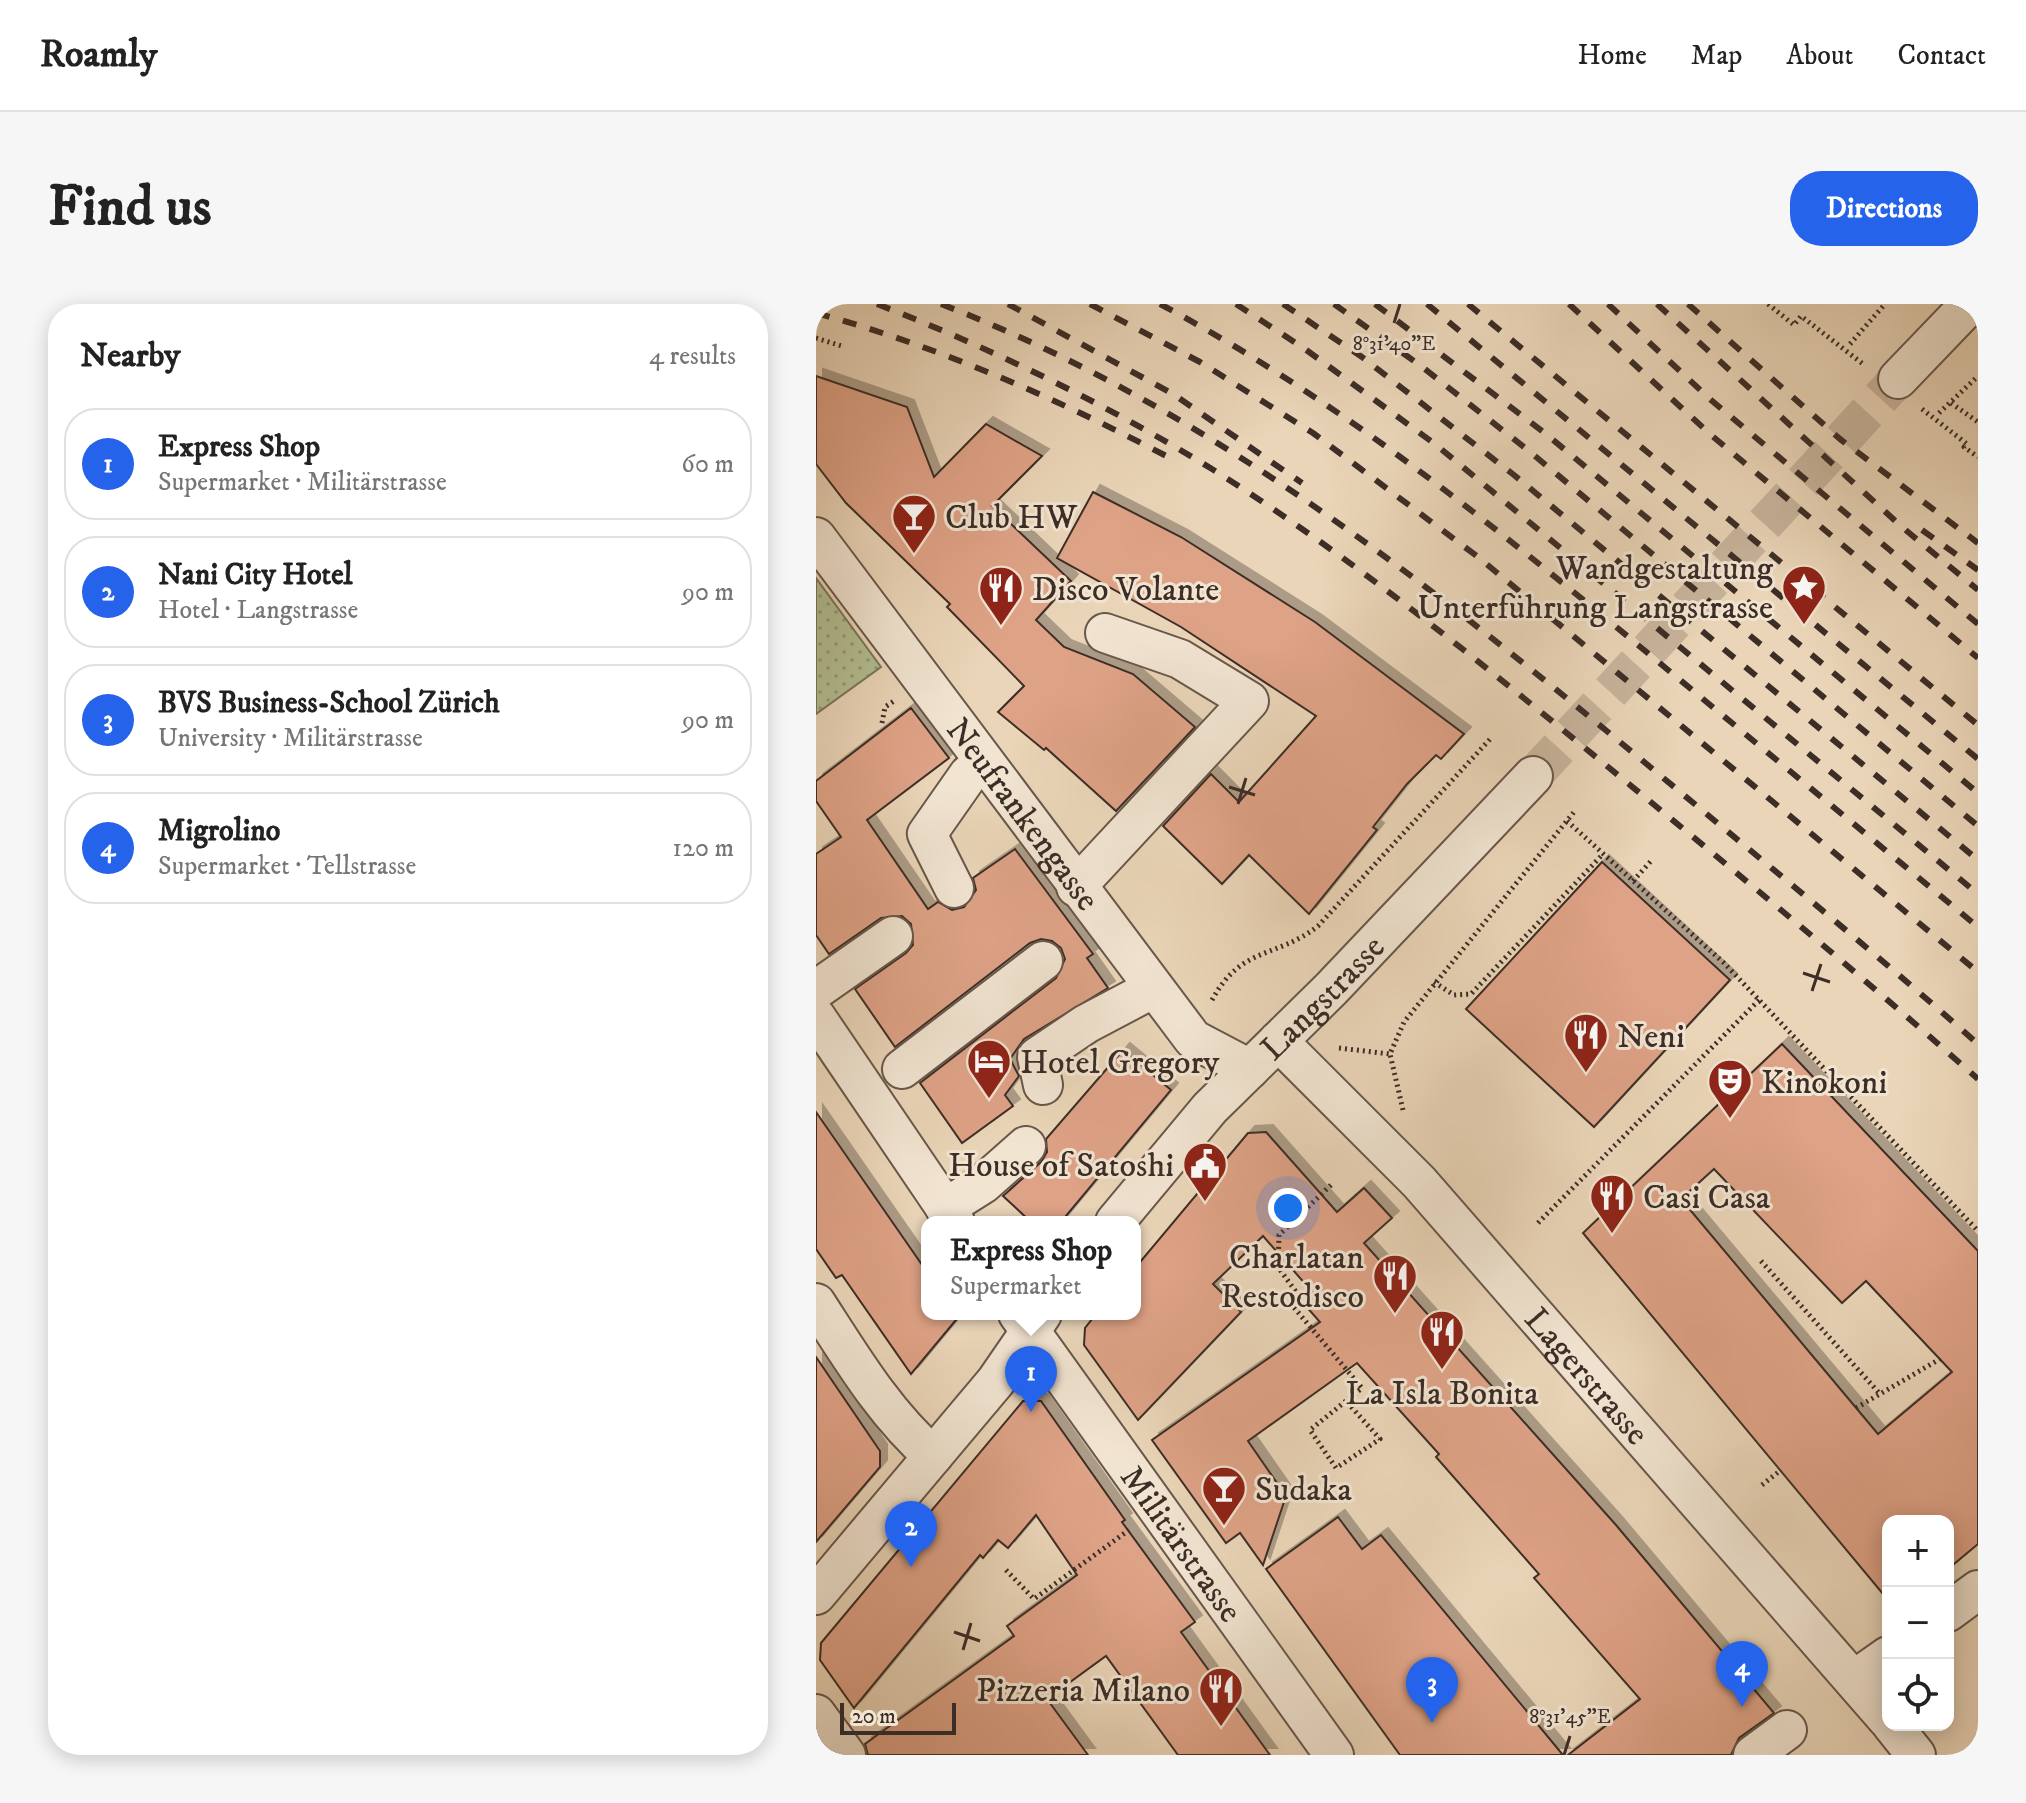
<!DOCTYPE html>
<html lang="en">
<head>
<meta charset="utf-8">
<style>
  :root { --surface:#fff; --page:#f6f6f6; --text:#222; --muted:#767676; --line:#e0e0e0; --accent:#2563eb }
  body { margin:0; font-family:"IM FELL DW Pica",serif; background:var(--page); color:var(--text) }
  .controls { position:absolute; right:24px; bottom:24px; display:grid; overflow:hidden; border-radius:16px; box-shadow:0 4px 20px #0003 }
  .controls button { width:72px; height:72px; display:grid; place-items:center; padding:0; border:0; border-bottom:2px solid var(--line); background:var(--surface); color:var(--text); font:40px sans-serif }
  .scale { position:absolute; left:24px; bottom:20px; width:116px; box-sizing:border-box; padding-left:8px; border:4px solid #3c2d27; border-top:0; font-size:22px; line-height:28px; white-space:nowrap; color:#3c2d27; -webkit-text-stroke:6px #f1e4d1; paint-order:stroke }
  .you { position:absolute; left:472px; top:904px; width:28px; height:28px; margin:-20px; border:6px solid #fff; border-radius:50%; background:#1a73e8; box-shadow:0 0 0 12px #1a73e833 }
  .badge { display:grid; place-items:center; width:52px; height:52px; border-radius:50%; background:var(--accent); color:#fff; font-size:26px; font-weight:700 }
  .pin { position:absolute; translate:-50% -66px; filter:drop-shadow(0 2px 4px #0008) }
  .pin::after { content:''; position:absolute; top:42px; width:28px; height:24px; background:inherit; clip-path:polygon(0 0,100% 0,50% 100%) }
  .popup { position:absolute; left:105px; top:912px; width:220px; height:104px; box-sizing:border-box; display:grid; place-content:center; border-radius:16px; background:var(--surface); filter:drop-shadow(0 2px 6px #0005); font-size:26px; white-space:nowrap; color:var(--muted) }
  .popup b { font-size:30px; color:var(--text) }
  .popup::after { content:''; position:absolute; left:50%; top:100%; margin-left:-16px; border:16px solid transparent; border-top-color:var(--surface) }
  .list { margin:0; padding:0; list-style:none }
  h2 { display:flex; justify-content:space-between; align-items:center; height:104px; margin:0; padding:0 32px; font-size:34px }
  h2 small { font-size:26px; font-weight:400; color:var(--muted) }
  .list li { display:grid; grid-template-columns:52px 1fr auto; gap:24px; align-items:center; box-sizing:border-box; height:112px; margin:0 16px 16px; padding:0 16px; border:2px solid var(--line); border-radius:32px }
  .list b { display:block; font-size:30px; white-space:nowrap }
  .list p { margin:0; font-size:26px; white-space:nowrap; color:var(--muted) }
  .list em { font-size:26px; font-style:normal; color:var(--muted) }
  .icon { flex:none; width:44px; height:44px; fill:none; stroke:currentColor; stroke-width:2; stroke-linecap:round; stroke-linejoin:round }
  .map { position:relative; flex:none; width:1162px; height:1451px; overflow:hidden; border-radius:32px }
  header { display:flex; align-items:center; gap:48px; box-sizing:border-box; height:112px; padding:0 40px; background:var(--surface); border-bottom:2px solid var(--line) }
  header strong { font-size:38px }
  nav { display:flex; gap:44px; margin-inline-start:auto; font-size:28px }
  .intro { display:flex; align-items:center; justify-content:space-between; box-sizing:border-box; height:192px; padding:0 48px }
  h1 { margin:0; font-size:56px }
  .button { padding:20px 36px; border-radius:32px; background:var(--accent); color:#fff; font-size:28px; font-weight:700 }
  main { display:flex; gap:48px; padding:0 48px }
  aside { flex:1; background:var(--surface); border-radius:32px; box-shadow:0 4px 20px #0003 }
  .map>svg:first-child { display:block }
</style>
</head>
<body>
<header>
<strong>Roamly</strong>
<nav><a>Home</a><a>Map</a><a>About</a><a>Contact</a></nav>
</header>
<div class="intro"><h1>Find us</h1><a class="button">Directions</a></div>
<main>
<aside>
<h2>Nearby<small>4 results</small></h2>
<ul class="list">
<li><span class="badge">1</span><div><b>Express Shop</b><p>Supermarket · Militärstrasse</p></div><em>60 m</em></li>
<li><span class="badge">2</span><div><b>Nani City Hotel</b><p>Hotel · Langstrasse</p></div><em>90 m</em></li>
<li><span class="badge">3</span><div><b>BVS Business-School Zürich</b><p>University · Militärstrasse</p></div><em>90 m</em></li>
<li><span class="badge">4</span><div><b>Migrolino</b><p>Supermarket · Tellstrasse</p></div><em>120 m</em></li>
</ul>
</aside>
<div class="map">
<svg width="1162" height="1451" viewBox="0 0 1162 1451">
  <defs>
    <pattern id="green-dots" width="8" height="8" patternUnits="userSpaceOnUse" patternTransform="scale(2)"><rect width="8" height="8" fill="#b3be92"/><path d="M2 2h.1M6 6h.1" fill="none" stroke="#939b77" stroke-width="1.8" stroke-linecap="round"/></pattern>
    <filter id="shadow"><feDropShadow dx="7" dy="-7" stdDeviation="0" flood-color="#0004"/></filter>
  </defs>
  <rect width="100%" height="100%" fill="#ead5b8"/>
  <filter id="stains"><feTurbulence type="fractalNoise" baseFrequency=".0025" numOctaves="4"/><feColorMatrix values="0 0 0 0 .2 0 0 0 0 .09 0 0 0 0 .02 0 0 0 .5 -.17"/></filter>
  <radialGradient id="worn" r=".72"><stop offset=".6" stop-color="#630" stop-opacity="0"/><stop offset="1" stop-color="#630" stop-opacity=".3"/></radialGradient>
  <path fill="url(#green-dots)" stroke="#78765c" stroke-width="2" d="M0 274 65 363 0 410Z"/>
  <g fill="#dea286" stroke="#3c2d27" stroke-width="2" fill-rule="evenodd" filter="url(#shadow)">
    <path d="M0 72 91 103 118 173 170 120 226 152 176 202 255 277 220 316 248 343 317 370 379 423 300 507 230 444 228 446 182 408 208 382 131 303 134 300 30 199 0 160Z"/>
    <path d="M277 188 365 233 499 318 648 430 625 455 620 451 591 480 557 523 561 526 493 610 433 551 406 580 347 522 395 470 423 498 500 412 365 323 241 254Z"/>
    <path d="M95 404 133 454 51 516 112 605 122 598 136 606 148 603 160 586 157 574 199 545 277 650 271 654 292 684 208 735 194 755 203 772 189 791 197 802 146 839 104 779 240 674 249 655 245 644 236 637 225 635 214 639 79 743 39 685 90 649 97 641 95 620 86 612 65 614 13 650 0 631V550L25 533 0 497V477Z"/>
    <path d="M786 558 914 676 778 823 650 705Z"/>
    <path d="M966 740 1162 947V1240L1132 1265V1217H1072V1296L767 929ZM898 865 1026 999 1050 977 1136 1068 1062 1130 865 895Z"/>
    <path d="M307 746 355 786 245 918H215L187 892 225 858 231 848 230 835Z"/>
    <path d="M0 808 111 968V1010H145L95 1070 26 971 20 974 0 945Z"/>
    <path d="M450 828 521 908 548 884 576 914 548 939 800 1221 958 1409 923 1434 915 1451H752L824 1395 718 1274 723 1270 620 1153 623 1150 541 1059 432 1137 470 1192 447 1261 424 1229 410 1239 336 1136 504 1018 488 1000 499 991 447 932 397 980 425 1008 322 1116 268 1041 269 1024 280 1010H319V964L432 829Z"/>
    <path d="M0 1053 64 1147V1163L0 1238Z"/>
    <path d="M207 1097H225L309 1216 306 1218 379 1318 365 1328 454 1451H362L290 1352 231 1395 272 1451H52L49 1440 198 1332 191 1322 261 1271 220 1211 192 1244 182 1236 167 1254 164 1251 38 1404 4 1356 5 1339Z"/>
    <path d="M522 1213 546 1245 565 1231 747 1451H584L450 1265Z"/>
  </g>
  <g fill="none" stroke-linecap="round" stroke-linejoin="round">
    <path stroke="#c7b39b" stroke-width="38" stroke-dasharray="38 19" stroke-linecap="butt" d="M717 472 1082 75"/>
    <g stroke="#68574b" stroke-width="42">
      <g id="minor">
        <path d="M1082 75 1154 0"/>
        <path id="s1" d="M0 233 377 735 434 765"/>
        <path d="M260 583 433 397 364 355 289 329"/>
        <path d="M138 584 111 530 153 470 171 462"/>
        <path d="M0 686 77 632"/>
        <path d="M0 713 139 918"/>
        <path id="s2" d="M462 737 603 878 1072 1416"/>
        <path d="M86 765 227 657"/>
        <path d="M227 781 221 753 270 720 338 684"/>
        <path d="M129 904 167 880 210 842"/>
        <path id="s3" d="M299 918 394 804 515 685 717 472"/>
        <path d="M0 999C35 1053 68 1109 117 1152"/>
        <path id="s4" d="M202 1010 518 1451"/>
        <path d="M0 1291 180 1077 226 1010"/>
        <path d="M1132 1308 1162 1286"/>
        <path d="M1038 1376 1072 1352"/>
        <path d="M0 1410 30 1451"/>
        <path d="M1076 1421 1100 1451"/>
        <path d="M937 1451 971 1426"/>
      </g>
    </g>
    <g stroke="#3c2d27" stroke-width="5" stroke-dasharray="2 4" stroke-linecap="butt">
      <path d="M952 0 978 21 985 12 1047 60"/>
      <path d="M0 34 26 42"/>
      <path d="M1034 40 1069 0"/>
      <path d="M1135 99 1162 118"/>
      <path d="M1106 105 1151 140 1148 143 1162 153"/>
      <path d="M1123 109 1162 72"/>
      <path d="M66 419 69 403 78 397"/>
      <path d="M751 517 908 659 1162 927"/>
      <path d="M817 577 835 557"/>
      <path d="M618 678 638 691 655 690 787 550"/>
      <path d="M396 696C426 641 460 655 502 622L676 433"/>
      <path d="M523 744 574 750"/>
      <path d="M587 806 574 750 588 718 758 508"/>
      <path d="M515 881 463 931 462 963 483 992 475 1000 546 1084 494 1126 520 1164 564 1135 530 1097"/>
      <path d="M722 919 943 696"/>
      <path d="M945 957 1064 1090"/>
      <path d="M1040 1104 1124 1055"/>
      <path d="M946 1181 965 1166"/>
      <path d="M190 1266 218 1295 313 1226"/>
    </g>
    <use href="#minor" stroke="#f1e4d1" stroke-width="38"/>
    <g stroke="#3c2d27" stroke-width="6" stroke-dasharray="14 14" stroke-linecap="butt">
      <path d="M61 0C177 45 290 100 396 165 542 257 675 367 808 476 927 574 1046 672 1162 775"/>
      <path d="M125 0C392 103 615 281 833 462 943 554 1055 645 1162 740"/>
      <path d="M192 0 357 90 486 179"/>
      <path d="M274 0 384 58 497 129 662 253 1162 668"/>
      <path d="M344 0C518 93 670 215 822 341 935 435 1049 529 1162 623"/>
      <path d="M420 0 489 45 619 140 1162 590"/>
      <path d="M467 0 546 53 698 171 1162 556"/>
      <path d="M518 0 605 62 713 147 1162 522"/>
      <path d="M559 0 730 130 1162 489"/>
      <path d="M611 0 1162 455"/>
      <path d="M652 0 1162 421"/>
      <path d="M753 0 895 131 1162 354"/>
      <path d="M792 0 895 96 1162 320"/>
      <path d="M841 0 1086 223 1162 286"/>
      <path d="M872 0 1024 135 1162 239"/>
      <path d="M0 9C124 43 242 95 356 155"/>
      <path d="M1106 226 1162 266"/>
    </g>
  </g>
  <path fill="none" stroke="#3c2d27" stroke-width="3" d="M578 19 584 0M413 483 439 491M422 500 430 474M987 669 1014 678M996 687 1005 660M138 1328 164 1337M147 1346 155 1319M748 1451 754 1432"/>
  <defs>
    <g id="bar-pin" transform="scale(2.3)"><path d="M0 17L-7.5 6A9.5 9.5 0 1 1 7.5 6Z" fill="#8f2418" stroke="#f1e4d1"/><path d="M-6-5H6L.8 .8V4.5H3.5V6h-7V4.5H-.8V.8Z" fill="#fff"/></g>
    <g id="sight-pin" transform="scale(2.3)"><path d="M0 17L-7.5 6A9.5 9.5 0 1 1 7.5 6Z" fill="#8f2418" stroke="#f1e4d1"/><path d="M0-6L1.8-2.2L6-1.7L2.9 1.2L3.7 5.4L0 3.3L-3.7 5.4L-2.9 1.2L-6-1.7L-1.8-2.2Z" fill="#fff"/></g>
    <g id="restaurant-pin" transform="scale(2.3)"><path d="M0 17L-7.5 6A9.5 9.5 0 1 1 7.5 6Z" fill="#8f2418" stroke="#f1e4d1"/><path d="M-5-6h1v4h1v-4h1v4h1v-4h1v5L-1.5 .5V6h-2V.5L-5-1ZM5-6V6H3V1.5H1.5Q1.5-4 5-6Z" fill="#fff"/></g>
    <g id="hotel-pin" transform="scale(2.3)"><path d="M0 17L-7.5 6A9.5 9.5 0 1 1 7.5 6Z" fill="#8f2418" stroke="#f1e4d1"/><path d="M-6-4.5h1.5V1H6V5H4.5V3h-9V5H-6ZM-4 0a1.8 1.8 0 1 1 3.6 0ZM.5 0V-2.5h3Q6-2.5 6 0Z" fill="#fff"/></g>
    <g id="theatre-pin" transform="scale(2.3)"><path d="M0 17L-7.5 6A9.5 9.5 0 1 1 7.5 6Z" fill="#8f2418" stroke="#f1e4d1"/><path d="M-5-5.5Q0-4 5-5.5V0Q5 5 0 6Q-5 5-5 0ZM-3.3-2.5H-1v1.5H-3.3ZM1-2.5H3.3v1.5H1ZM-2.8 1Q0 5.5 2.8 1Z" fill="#fff"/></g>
    <g id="civic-pin" transform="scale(2.3)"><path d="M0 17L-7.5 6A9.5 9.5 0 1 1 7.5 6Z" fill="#8f2418" stroke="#f1e4d1"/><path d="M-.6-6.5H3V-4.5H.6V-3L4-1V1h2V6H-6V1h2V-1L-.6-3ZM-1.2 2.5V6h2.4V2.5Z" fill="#fff"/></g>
  </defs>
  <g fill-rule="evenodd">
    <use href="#bar-pin" x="98" y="212"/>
    <use href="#sight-pin" x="988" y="283"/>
    <use href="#restaurant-pin" x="185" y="284"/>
    <use href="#restaurant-pin" x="770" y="731"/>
    <use href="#hotel-pin" x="173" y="757"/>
    <use href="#theatre-pin" x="914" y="777"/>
    <use href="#civic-pin" x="389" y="860"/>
    <use href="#restaurant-pin" x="796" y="892"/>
    <use href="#restaurant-pin" x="579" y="972"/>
    <use href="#restaurant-pin" x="626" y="1028"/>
    <use href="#bar-pin" x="408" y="1184"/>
    <use href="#restaurant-pin" x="405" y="1385"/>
  </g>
  <g text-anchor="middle" stroke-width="6" stroke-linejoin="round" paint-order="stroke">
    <g font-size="34" fill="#3c2d27" stroke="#f1e4d1" text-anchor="start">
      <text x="129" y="224">Club HW</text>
      <text x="957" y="275" text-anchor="end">Wandgestaltung<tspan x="957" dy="39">Unterführung Langstrasse</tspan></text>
      <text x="216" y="296">Disco Volante</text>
      <text x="801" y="743">Neni</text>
      <text x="204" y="769">Hotel Gregory</text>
      <text x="945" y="789">Kinokoni</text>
      <text x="358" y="872" text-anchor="end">House of Satoshi</text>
      <text x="827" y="904">Casi Casa</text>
      <text x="548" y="964" text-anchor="end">Charlatan<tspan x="548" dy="39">Restodisco</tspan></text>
      <text x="626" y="1100" text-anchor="middle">La Isla Bonita</text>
      <text x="439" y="1196">Sudaka</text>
      <text x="374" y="1397" text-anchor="end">Pizzeria Milano</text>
    </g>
    <g font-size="34" fill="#3c2d27" stroke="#f1e4d1">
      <text dy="12" stroke="none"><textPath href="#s1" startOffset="346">Neufrankengasse</textPath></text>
      <text dy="12" stroke="none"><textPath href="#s3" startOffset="306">Langstrasse</textPath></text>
      <text dy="12" stroke="none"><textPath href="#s2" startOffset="456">Lagerstrasse</textPath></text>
      <text dy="12" stroke="none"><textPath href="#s4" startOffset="282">Militärstrasse</textPath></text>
    </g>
  </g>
  <g font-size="20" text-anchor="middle" fill="#3c2d27" stroke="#f1e4d1" stroke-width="6" stroke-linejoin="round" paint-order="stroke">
    <text x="578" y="46">8°31'40"E</text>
    <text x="754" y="1419">8°31'45"E</text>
  </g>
  <rect width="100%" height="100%" filter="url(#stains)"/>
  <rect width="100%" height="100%" fill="url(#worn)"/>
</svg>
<div class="controls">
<button>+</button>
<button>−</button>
<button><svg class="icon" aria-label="locate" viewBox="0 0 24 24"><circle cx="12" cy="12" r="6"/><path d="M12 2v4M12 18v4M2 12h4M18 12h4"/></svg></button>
</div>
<div class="scale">20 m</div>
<div class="you"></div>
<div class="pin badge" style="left:215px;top:1108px">1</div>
<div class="popup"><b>Express Shop</b>Supermarket</div>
<div class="pin badge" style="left:95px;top:1263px">2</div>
<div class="pin badge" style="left:616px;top:1419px">3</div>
<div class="pin badge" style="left:926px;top:1403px">4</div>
</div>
</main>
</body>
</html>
